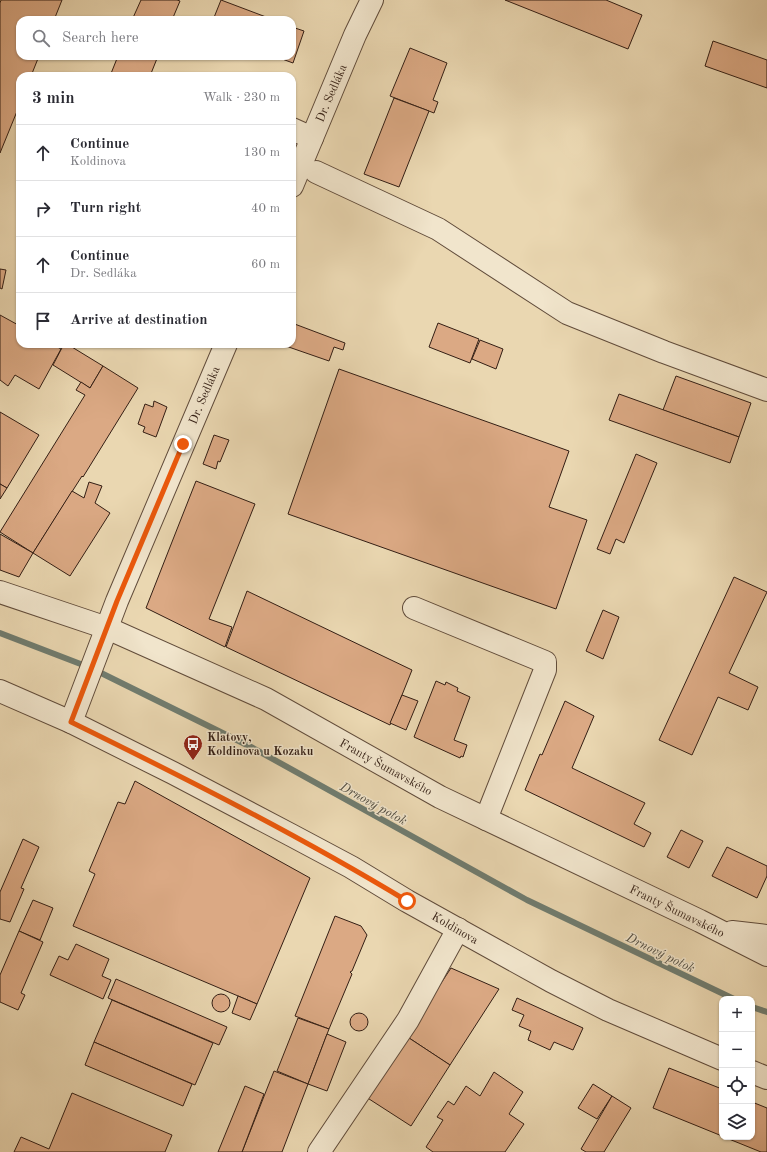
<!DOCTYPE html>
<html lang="en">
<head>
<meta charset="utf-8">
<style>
  :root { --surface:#fff; --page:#f2f2f3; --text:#2b2b33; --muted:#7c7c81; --line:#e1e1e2 }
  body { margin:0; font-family:"Old Standard TT",serif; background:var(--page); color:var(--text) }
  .controls { position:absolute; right:12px; bottom:12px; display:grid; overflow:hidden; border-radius:8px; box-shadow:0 1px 3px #0004 }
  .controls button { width:36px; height:36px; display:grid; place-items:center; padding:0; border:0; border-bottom:1px solid var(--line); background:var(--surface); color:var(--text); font:20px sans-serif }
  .stop { position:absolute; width:12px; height:12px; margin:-9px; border:3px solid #ea580c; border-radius:50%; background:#fff }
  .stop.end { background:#ea580c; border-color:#fff; box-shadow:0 1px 4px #0008 }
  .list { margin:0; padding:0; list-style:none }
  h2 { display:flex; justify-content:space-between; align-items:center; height:52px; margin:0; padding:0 16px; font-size:17px }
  h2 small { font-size:13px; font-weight:400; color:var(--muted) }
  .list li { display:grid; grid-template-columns:26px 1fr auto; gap:12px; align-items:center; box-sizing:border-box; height:56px; padding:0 16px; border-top:1px solid var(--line) }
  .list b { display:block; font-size:15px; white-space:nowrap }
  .list p { margin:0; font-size:13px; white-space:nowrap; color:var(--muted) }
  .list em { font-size:13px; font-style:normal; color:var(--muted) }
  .icon { flex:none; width:22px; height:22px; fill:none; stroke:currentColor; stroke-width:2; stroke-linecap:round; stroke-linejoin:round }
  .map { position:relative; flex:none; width:767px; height:1152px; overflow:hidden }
  .search { position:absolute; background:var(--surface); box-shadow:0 1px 3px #0004; left:16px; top:16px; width:280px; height:44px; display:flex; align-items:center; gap:10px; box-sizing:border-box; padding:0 14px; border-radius:12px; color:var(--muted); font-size:15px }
  .panel { position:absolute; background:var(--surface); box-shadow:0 1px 3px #0004; left:16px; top:72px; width:280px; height:276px; border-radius:12px }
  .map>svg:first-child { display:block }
</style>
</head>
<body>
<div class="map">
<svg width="767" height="1152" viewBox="0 0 767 1152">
  <rect width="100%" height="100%" fill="#ead7b1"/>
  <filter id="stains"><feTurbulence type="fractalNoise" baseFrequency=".005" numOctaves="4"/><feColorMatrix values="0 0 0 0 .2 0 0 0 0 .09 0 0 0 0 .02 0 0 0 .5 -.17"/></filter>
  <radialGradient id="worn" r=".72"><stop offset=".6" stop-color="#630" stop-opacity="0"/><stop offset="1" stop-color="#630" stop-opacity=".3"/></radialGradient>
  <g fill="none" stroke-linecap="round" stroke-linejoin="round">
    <g stroke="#707c6f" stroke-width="6">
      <path d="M0 633 91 668 253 748 527 900 734 999"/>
      <path d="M752 1007 767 1012"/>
    </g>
  </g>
  <g fill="#dba984" stroke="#331e14">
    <path d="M1 0H62L54 20H20V56H39L31 76H20V104L0 153V3Z"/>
    <path d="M141 0H177L180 1 172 20H132Z"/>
    <path d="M221 0 274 20H213Z"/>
    <path d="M505 0H606L642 15 628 49Z"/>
    <path d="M292 27 304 31 293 63 274 56H292Z"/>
    <path d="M713 41 767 60V88L705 66Z"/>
    <path d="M410 48 447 63 433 100 438 102 434 113 390 96Z"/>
    <path d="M118 56H158L150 76H110Z"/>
    <path d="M394 98 429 111 399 187 364 174Z"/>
    <path d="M0 269 6 270 2 289 0 288Z"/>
    <path d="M0 315 20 326V344H52L61 349 39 389 15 375 8 386 0 380Z"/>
    <path d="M292 323 345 343 343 350 334 347 329 361 280 344H292Z"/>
    <path d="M438 323 479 339 470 363 429 347Z"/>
    <path d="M480 340 503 349 496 369 472 359Z"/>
    <path d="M64 344H67L103 366 90 388 53 365Z"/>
    <path d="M103 366 138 388 83 477 82 476 33 553 0 532 85 395 76 390 81 382 90 388Z"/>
    <path d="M339 369 569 451 549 507 587 520 556 609 288 514Z"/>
    <path d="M676 376 751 403 739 437 663 410Z"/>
    <path d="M619 394 739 437 730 463 609 420Z"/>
    <path d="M154 401 167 407 156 437 143 432 145 427 138 424 145 404 153 407Z"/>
    <path d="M0 412 39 435 7 488 0 484Z"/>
    <path d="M214 435 229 440 220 462 218 461 216 469 203 464Z"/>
    <path d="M636 454 657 463 624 543 616 539 610 554 597 549Z"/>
    <path d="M196 481 255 504 209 619 232 627 225 647 146 608Z"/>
    <path d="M89 482 102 486 95 503 110 513 70 576 33 553 72 491 84 498Z"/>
    <path d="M0 484 7 488 0 499Z"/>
    <path d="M0 534 33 553 19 577 0 570Z"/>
    <path d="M734 577 767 592 729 673 758 687 748 710 718 697 692 755 659 740Z"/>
    <path d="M247 591 412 670 390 725 226 647Z"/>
    <path d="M603 610 619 617 603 659 586 651Z"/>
    <path d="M436 681 445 685 446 682 458 688 457 691 470 697 454 740 467 745 463 757 461 756 460 758 414 737Z"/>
    <path d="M402 695 418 701 406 730 390 723Z"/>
    <path d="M565 701 594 716 572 768 645 803 634 824 651 833 644 847 525 790 540 754 542 755Z"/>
    <path d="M135 781 310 878 257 1004 73 926 95 874 89 871 118 802 125 804Z"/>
    <path d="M681 830 703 841 689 868 667 857Z"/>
    <path d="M23 839 39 847 21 888 24 889 10 922 0 919V892Z"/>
    <path d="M727 847 767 866V876L757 898 712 876Z"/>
    <path d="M33 900 53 908 40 940 19 931Z"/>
    <path d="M335 916 361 926 367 935 352 971 350 972 352 974 329 1029 295 1016Z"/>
    <path d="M19 931 43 942 21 993 25 995 18 1010 0 1002V975Z"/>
    <path d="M76 944 109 959 102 976 111 980 103 999 50 975 59 956 68 960Z"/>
    <path d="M451 968 499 989 450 1065 406 1036Z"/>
    <path d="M116 979 227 1027 219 1045 108 998Z"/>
    <circle cx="221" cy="1003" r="9"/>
    <path d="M238 996 257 1004 250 1020 232 1013Z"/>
    <path d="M517 998 583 1028 573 1050 554 1042 550 1050 528 1040 531 1031 519 1026 524 1015 512 1010Z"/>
    <path d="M112 1000 213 1043 195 1085 94 1042Z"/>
    <circle cx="359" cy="1022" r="9"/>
    <path d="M298 1018 329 1029 308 1084 277 1071Z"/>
    <path d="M327 1034 346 1042 327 1091 308 1084Z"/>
    <path d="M406 1036 450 1065 411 1126 366 1097Z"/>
    <path d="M94 1042 192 1084 183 1106 85 1065Z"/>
    <path d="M669 1068 722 1089V1136L653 1108Z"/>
    <path d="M274 1071 308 1084 282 1152H242Z"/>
    <path d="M494 1072 523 1092 509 1114 524 1124 505 1152H433L426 1147 443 1120 437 1117 448 1101 454 1105 466 1086 480 1096Z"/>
    <path d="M593 1084 612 1096 597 1119 578 1108Z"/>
    <path d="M245 1086 264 1094 242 1152H218Z"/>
    <path d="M72 1093 172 1135 165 1152H14L21 1137 49 1149Z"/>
    <path d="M612 1096 631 1108 604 1152H586L581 1149Z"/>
    <path d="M752 1102 767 1108V1152H761L724 1137H752Z"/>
  </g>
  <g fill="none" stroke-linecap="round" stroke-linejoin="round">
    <g stroke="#614c3b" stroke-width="24">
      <g id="minor">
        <path d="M292 129 312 138"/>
        <path d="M316 172 438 229 567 313 664 352 767 390"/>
        <path d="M292 186 355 35 372 0"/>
        <path d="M0 592 107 628 266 699 440 797 700 921 767 955"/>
        <path d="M414 608 545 662V670L486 819"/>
        <path d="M0 691 71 722 173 773 291 835 351 867 407 901 551 981 608 1010 722 1059"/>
        <path d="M71 722 117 601 226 344"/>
        <path d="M732 932 767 936"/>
        <path d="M752 1072 767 1078"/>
        <path d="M319 1152 408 1020 458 929"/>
      </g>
    </g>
    <use href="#minor" stroke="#f1e5cc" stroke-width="22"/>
  </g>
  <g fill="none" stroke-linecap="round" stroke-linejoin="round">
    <path stroke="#ea580c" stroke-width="5" d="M183 444 117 601 71 722C185 778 298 835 407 901"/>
  </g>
  <defs>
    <g id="bus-pin" transform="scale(1)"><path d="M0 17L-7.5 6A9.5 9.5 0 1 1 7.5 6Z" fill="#8f2418" stroke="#f1e5cc"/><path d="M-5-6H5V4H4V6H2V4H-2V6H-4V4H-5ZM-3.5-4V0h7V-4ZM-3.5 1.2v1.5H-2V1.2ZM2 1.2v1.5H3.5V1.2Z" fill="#fff"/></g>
  </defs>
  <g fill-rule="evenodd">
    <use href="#bus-pin" x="193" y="744"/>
  </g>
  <g text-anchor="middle" stroke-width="3" stroke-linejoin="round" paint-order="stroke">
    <g font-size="12" fill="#331e14" stroke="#f1e5cc">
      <text transform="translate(331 93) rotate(-67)" y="4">Dr. Sedláka</text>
      <text transform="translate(204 395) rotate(-67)" y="4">Dr. Sedláka</text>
      <text transform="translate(386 767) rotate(29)" y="4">Franty Šumavského</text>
      <text transform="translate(677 911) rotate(26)" y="4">Franty Šumavského</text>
      <text transform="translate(455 928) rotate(30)" y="4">Koldinova</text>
    </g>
    <g font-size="12" font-weight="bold" fill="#331e14" stroke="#f1e5cc" text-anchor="start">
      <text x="207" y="741">Klatovy,<tspan x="207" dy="14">Koldinova u Kozaku</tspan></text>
    </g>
    <g font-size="13" font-style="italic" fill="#514d41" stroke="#f1e5cc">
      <text transform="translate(374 803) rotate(29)" y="5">Drnový potok</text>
      <text transform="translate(661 952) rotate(26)" y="5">Drnový potok</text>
    </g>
  </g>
  <rect width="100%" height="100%" filter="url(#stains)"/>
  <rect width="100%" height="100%" fill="url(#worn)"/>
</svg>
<div class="controls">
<button>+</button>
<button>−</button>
<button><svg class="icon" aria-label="locate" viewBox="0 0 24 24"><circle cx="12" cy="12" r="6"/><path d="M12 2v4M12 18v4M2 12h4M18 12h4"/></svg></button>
<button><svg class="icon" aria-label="layers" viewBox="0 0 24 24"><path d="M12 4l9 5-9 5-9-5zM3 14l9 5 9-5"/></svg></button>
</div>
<div class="stop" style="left:407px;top:901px"></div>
<div class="stop end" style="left:183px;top:444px"></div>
<div class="search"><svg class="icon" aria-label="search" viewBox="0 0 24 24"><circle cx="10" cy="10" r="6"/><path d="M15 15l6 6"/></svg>Search here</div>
<section class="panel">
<h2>3 min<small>Walk · 230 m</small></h2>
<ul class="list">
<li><svg class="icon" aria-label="ahead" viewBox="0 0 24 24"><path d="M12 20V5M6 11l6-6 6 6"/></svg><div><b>Continue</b><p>Koldinova</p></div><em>130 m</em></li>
<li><svg class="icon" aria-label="right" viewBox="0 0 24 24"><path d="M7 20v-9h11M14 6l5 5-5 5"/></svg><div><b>Turn right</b></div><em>40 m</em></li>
<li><svg class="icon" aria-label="ahead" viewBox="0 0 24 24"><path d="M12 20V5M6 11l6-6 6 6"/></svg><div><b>Continue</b><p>Dr. Sedláka</p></div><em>60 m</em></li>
<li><svg class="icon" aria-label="arrive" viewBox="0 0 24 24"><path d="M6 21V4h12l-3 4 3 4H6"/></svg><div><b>Arrive at destination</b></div></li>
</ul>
</section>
</div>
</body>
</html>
